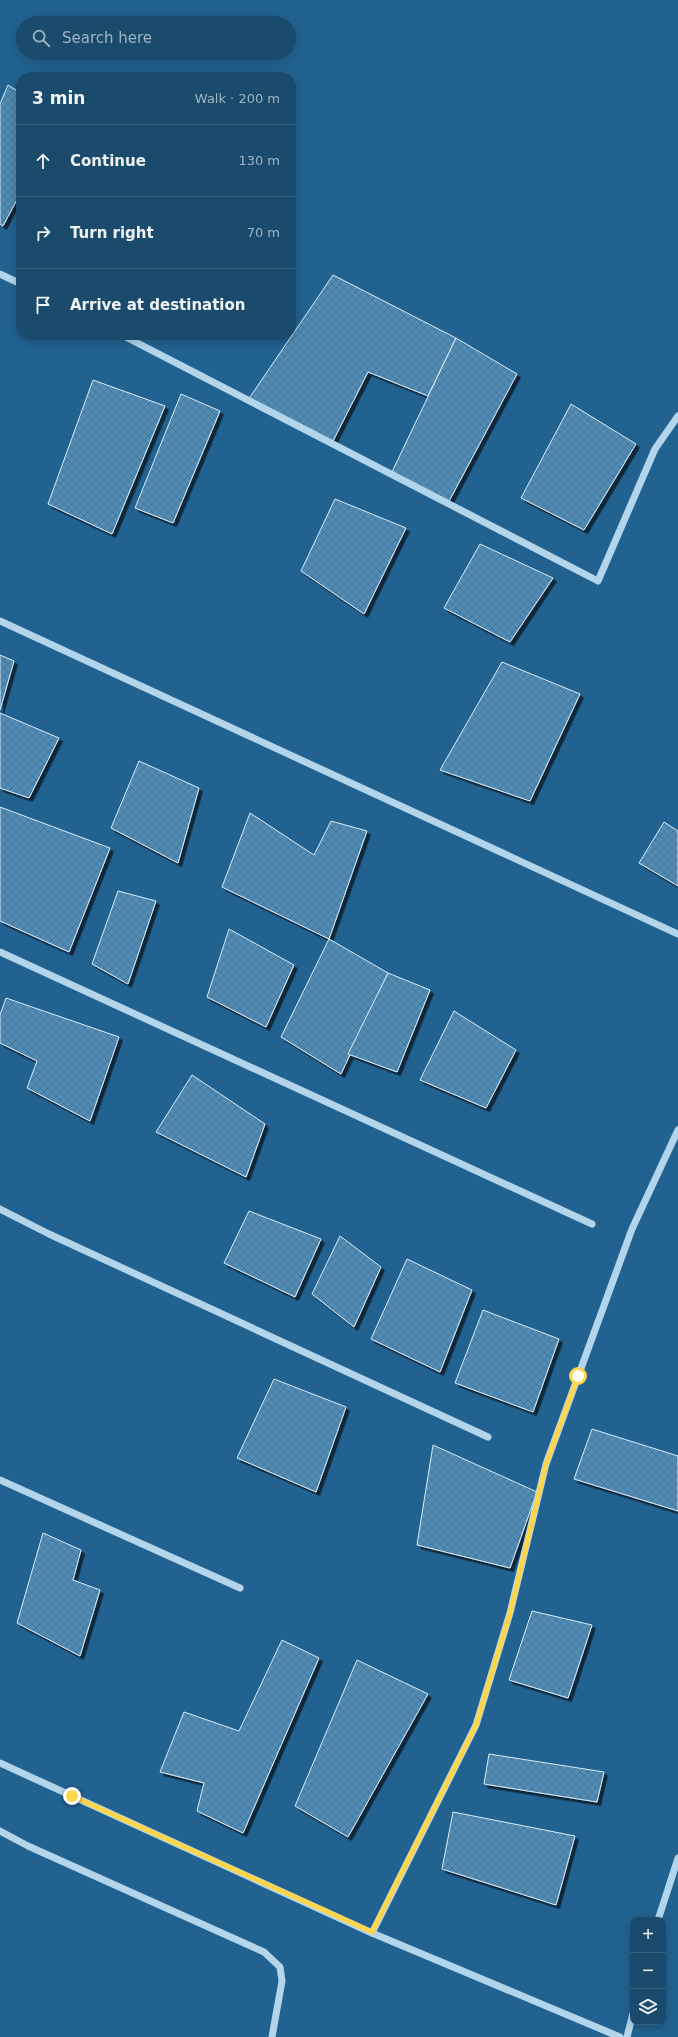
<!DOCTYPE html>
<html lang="en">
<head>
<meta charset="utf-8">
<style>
  :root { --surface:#1a4a6c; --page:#275474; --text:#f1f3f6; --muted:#9fb3c2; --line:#38627f }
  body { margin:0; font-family:"DejaVu Sans",sans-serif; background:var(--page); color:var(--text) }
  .controls { position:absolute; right:12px; bottom:12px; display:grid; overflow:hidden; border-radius:8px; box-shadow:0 2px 10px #0003 }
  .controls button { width:36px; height:36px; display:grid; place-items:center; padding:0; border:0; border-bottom:1px solid var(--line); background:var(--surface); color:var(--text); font:20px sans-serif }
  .stop { position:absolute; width:12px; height:12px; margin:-9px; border:3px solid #ffd54a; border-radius:50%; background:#fff }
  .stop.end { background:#ffd54a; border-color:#fff; box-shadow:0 1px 4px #0008 }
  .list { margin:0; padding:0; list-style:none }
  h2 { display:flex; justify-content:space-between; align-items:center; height:52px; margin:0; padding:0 16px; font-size:17px }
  h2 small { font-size:13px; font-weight:400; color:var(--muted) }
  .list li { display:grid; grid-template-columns:26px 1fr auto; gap:12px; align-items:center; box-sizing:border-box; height:72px; padding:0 16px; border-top:1px solid var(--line) }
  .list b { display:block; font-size:15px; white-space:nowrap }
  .list em { font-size:13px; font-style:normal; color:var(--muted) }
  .icon { flex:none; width:22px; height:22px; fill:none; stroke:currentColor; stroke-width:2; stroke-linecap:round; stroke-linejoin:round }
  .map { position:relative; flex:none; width:678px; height:2037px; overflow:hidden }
  .search { position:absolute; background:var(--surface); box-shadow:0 2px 10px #0003; left:16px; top:16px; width:280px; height:44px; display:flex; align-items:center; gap:10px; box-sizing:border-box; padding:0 14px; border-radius:22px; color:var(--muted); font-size:15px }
  .panel { position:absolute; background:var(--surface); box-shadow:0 2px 10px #0003; left:16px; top:72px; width:280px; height:268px; border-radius:16px }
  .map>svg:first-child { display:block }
</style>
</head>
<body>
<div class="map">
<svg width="678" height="2037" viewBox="0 0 678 2037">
  <defs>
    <pattern id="building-cross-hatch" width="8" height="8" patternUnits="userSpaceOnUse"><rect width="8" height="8" fill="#4f8db8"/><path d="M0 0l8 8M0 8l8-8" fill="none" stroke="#4e738d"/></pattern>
    <filter id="shadow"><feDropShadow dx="3.5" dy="3.5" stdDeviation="0" flood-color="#0009"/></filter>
  </defs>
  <rect width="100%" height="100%" fill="#226290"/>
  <g fill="url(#building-cross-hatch)" stroke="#d8ecf9" filter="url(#shadow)">
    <path d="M8 85 21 93V192L3 226 0 224V104Z"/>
    <path d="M333 275 456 338 428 396 368 372 332 443 248 400Z"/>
    <path d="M456 338 517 374 448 503 391 474Z"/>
    <path d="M93 380 165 406 112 534 48 504Z"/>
    <path d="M181 394 220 411 173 523 135 508Z"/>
    <path d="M571 404 636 444 584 530 521 498Z"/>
    <path d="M335 499 406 528 364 614 301 571Z"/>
    <path d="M480 544 553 578 510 642 444 608Z"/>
    <path d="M0 655 14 661 0 710Z"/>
    <path d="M502 662 580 694 530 801 440 770Z"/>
    <path d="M0 713 59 738 29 798 0 788Z"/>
    <path d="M139 761 199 788 178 863 111 828Z"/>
    <path d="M0 807 110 848 69 952 0 921Z"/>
    <path d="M250 813 314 855 331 821 367 831 329 939 222 887Z"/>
    <path d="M664 822 678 831V886L639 863Z"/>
    <path d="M118 891 156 901 128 984 92 964Z"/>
    <path d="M229 929 294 965 266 1027 207 997Z"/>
    <path d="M329 939 388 973 341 1074 281 1037Z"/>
    <path d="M388 973 430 990 397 1072 348 1054Z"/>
    <path d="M6 998 119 1037 90 1121 27 1088 37 1061 0 1043V1015Z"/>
    <path d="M454 1011 516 1050 486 1108 420 1080Z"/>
    <path d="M192 1075 265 1124 246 1177 156 1132Z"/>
    <path d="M249 1211 321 1239 295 1297 224 1263Z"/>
    <path d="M340 1236 381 1267 354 1327 312 1294Z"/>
    <path d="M407 1259 472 1290 440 1372 371 1339Z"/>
    <path d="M483 1310 559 1339 533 1412 455 1383Z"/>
    <path d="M274 1379 346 1407 316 1492 237 1458Z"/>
    <path d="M592 1429 678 1456V1511L574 1479Z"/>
    <path d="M433 1445 537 1492 510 1568 417 1545Z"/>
    <path d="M43 1533 81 1550 73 1580 100 1590 80 1656 17 1623Z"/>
    <path d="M532 1611 592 1625 568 1698 509 1680Z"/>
    <path d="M282 1640 319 1658 243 1833 197 1811 204 1783 160 1772 184 1712 239 1731Z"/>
    <path d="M357 1660 428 1694 348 1837 295 1806Z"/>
    <path d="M489 1754 604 1772 597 1802 484 1784Z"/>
    <path d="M453 1812 575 1836 556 1905 442 1869Z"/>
  </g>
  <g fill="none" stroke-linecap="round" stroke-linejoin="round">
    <g stroke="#b3d5ec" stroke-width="7">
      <path d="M0 274 21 284"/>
      <path d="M122 335 598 581 655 449 678 416"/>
      <path d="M0 621 678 934"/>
      <path d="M0 952 592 1224"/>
      <path d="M0 1209 49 1234 488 1437"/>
      <path d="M0 1480 240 1588"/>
      <path d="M0 1763 372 1933 620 2037"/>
      <path d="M0 1831 28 1846 264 1952 280 1967 282 1981 272 2037"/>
      <path d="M658 1920 678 1858"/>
      <path d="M372 1933 476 1725 510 1613 546 1464 632 1229 678 1130"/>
      <path d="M627 2037 633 2013"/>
    </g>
  </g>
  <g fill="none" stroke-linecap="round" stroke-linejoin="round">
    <path stroke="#ffd54a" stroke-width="5" d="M72 1796 372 1932 476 1725 510 1613 546 1464 578 1376"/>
  </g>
</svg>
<div class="controls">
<button>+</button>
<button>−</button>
<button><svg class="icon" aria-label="layers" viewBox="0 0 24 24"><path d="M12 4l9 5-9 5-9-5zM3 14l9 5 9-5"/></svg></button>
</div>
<div class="stop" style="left:578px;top:1376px"></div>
<div class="stop end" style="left:72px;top:1796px"></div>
<div class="search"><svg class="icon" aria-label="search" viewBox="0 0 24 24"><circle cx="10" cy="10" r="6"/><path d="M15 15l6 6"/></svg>Search here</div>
<section class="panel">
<h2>3 min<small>Walk · 200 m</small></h2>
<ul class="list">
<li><svg class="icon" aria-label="ahead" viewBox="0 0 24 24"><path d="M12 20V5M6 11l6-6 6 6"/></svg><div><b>Continue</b></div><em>130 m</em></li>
<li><svg class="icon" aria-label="right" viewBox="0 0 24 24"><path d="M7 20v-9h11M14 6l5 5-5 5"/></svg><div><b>Turn right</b></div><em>70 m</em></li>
<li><svg class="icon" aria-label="arrive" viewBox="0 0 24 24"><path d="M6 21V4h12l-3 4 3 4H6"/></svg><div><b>Arrive at destination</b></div></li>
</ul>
</section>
</div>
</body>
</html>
